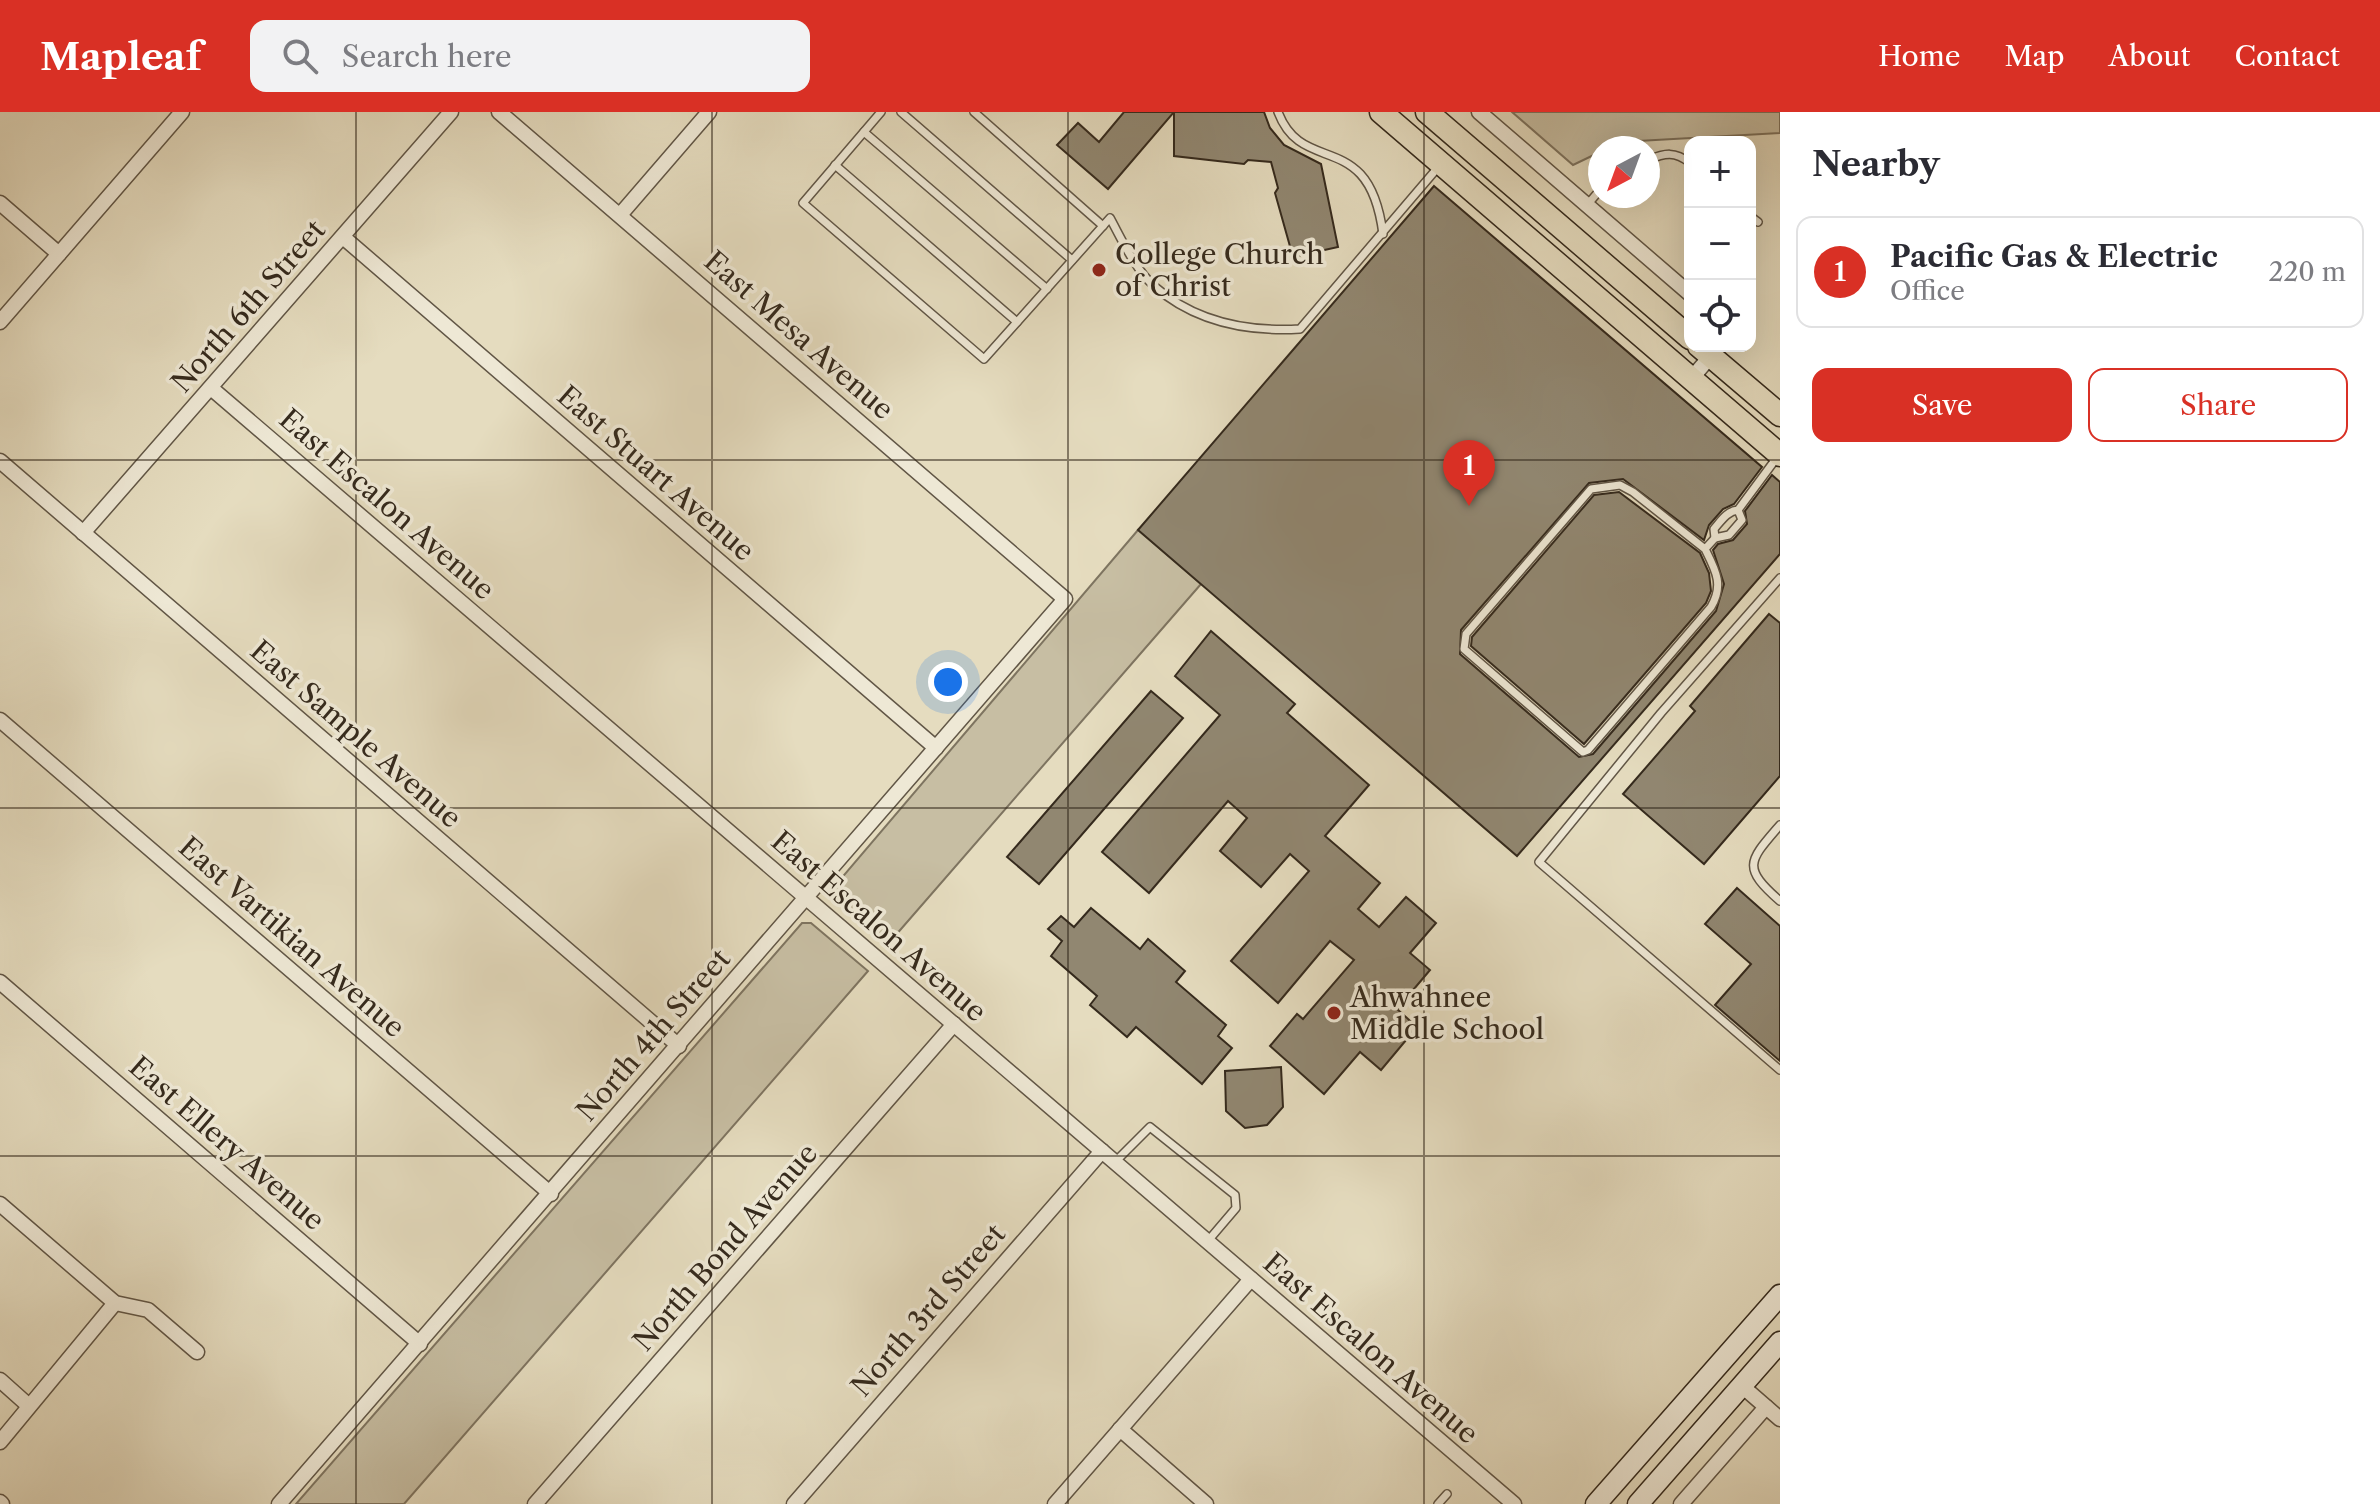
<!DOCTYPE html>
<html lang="en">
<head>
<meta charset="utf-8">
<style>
  :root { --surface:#fff; --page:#f2f2f3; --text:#2b2b33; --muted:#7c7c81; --line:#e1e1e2; --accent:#d93025 }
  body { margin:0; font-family:"Libre Caslon Text",serif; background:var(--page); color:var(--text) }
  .controls { position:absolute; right:24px; top:24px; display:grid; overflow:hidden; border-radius:16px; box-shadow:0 8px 32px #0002 }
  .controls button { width:72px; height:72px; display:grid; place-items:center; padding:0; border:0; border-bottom:2px solid var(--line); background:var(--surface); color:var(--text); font:40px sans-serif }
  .compass { position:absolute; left:1588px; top:24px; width:72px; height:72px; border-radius:50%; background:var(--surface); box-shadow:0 8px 32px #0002; rotate:221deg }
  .you { position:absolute; left:948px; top:570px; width:28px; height:28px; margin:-20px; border:6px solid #fff; border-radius:50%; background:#1a73e8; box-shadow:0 0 0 12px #1a73e833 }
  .badge { display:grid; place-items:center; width:52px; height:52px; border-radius:50%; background:var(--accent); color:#fff; font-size:26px; font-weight:700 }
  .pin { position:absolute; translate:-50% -66px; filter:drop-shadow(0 2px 4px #0008) }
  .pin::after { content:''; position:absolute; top:42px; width:28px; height:24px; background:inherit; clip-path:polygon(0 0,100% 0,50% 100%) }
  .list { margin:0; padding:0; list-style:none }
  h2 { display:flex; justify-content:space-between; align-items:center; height:104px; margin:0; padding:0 32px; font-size:34px }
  h2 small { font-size:26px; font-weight:400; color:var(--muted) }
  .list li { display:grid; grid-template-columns:52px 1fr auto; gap:24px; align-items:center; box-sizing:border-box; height:112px; margin:0 16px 16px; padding:0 16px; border:2px solid var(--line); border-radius:16px }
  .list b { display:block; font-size:30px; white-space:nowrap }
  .list p { margin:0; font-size:26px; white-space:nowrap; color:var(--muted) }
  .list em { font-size:26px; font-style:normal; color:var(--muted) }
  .actions { display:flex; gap:16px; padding:24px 32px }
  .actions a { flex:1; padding:18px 0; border:2px solid var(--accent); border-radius:16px; text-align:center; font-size:28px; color:var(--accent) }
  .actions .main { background:var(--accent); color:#fff }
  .icon { flex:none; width:44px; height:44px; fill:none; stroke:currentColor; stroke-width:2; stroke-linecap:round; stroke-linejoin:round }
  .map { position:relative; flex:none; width:1780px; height:1392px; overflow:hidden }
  header { display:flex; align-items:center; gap:48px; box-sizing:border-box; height:112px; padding:0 40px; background:var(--accent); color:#fff }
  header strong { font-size:38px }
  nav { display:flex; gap:44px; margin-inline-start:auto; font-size:28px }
  .search { width:560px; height:72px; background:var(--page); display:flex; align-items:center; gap:20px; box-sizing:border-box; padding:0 28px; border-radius:16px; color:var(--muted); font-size:30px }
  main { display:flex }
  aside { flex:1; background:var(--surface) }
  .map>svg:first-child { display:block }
</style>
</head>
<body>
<header>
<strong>Mapleaf</strong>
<div class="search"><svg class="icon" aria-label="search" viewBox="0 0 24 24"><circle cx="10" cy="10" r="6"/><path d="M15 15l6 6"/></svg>Search here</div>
<nav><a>Home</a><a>Map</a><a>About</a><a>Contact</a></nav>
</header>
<main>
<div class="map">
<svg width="1780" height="1392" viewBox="0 0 1780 1392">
  <rect width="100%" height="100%" fill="#e5dcbf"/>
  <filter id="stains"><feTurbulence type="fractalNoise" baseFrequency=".0025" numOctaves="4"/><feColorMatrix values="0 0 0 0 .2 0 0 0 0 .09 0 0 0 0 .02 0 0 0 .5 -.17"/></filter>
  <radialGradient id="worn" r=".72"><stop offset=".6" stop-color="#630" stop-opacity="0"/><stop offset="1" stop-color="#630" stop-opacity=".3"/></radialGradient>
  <g fill="#c7bea3" stroke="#7e7460" stroke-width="2">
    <path d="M1512 0H1780V21L1620 30 1600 36V40L1573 53Z"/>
    <path d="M1138 418 1201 472 888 832 833 785V776Z"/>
    <path d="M802 811H811L868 859 404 1392H296Z"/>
  </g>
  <g fill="#918771" stroke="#352a1d" stroke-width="2">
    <path d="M1124 0H1174L1108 77 1057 33 1078 11 1099 30Z"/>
    <path d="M1174 0H1264L1270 16 1284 33 1321 52 1338 135 1293 145 1275 81 1278 76 1271 50 1248 48 1244 52 1174 44Z"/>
    <path d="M1434 74 1762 355 1734 392 1723 397 1709 413 1704 428 1623 367 1589 371 1461 518 1460 542 1579 645 1593 642 1716 499 1724 472 1713 438 1718 432 1733 428 1747 412 1745 399 1772 363 1780 370V442L1517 744 1138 418Z"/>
    <path d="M1619 380 1700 441 1709 461 1711 479 1706 491 1584 632 1471 534 1472 525 1594 383Z"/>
    <path d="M1769 502 1780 511V664L1704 752 1623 682 1695 599 1690 594Z"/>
    <path d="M1211 519 1295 592 1287 601 1369 673 1325 724 1380 771 1358 797 1379 815 1406 785 1436 811 1410 841 1430 858 1397 897 1417 915 1381 958 1360 940 1324 982 1270 934 1297 902 1303 907 1354 848 1330 829 1278 891 1231 849 1309 759 1290 742 1261 775 1220 739 1247 706 1228 689 1149 781 1102 740 1220 603 1175 564Z"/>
    <path d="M1151 579 1183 606 1039 772 1007 745Z"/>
    <path d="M1737 776 1780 814V949L1715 893 1751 852 1705 812Z"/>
    <path d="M1091 796 1140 837 1148 827 1185 859 1176 870 1226 913 1218 924 1232 936 1202 972 1136 915 1127 925 1090 893 1097 884 1051 844 1062 829 1048 817 1061 804 1074 815Z"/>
    <path d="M1281 955 1283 995 1267 1013 1245 1016 1226 999 1225 959Z"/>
  </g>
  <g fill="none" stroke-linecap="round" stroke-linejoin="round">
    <g stroke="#615646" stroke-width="10">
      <g id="lane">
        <path d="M881 0 803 91 984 247 1110 106C1122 128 1135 157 1154 174 1195 210 1248 220 1300 217L1440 53"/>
        <path d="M901 0 1072 148"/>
        <path d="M974 0 1103 114"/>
        <path d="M1278 0C1303 66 1369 14 1383 122"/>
        <path d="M864 20 1047 177"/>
        <path d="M1648 48C1665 41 1675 39 1690 51"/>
        <path d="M835 53 1017 210"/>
        <path d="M1587 93 1600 78"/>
        <path d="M1750 104 1758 110"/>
        <path d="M1738 398 1742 408 1729 423 1715 426 1714 417C1721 409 1727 399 1738 398L1778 344"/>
        <path d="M1705 437 1633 380 1620 373 1591 377 1466 522 1464 537 1583 640 1588 638 1711 495C1724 473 1716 459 1705 437L1715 426"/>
        <path d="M1780 466 1661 601 1539 750 1780 958"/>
        <path d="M1780 713C1749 749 1741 755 1780 789"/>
        <path d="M1115 1050 1150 1015 1235 1083 1236 1096 1207 1130"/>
        <path d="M1438 1392 1447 1382"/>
      </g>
    </g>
    <g stroke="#615646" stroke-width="17">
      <g id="street">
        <path d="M1479 0 1690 182"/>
        <path d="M0 91 59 142"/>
        <path d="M620 103 709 0"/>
        <path d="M343 125 936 636"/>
        <path d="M0 210 182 0"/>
        <path d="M1692 266 1719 234"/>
        <path d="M211 276 1514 1392"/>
        <path d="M0 349 679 934"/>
        <path d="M83 421 451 0"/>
        <path d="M0 608 551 1082"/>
        <path d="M0 870 420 1232"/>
        <path d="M0 1092 115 1191 148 1198 197 1240"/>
        <path d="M0 1268 29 1294"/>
        <path d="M1742 1274 1780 1307"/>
        <path d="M1120 1317 1206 1392"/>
        <path d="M0 1330 115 1191"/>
        <path d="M0 1390 2 1392"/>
        <path d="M279 1392 1065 487 499 0"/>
        <path d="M535 1392 954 912"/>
        <path d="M794 1392 1102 1039"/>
        <path d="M1055 1392 1251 1167"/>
        <path d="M1681 1392 1766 1295"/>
      </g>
    </g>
    <g stroke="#352a1d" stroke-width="23">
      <g id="secondary">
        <path d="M1596 1392 1780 1183"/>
        <path d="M1638 1392 1780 1230"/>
      </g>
    </g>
    <g stroke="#352a1d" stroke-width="25">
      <g id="primary">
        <path d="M1381 0 1780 343"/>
        <path d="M1427 0 1690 226"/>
        <path d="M1699 234 1780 303"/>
      </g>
    </g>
    <use href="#lane" stroke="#eee8d5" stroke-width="7"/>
    <use href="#street" stroke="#eee8d5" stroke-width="14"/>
    <use href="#secondary" stroke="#eee8d5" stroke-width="20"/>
    <use href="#primary" stroke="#e5dcbf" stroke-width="22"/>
  </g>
  <path fill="none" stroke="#352a1d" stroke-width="2" stroke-opacity="0.55" d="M356 0V1392M712 0V1392M1068 0V1392M1424 0V1392M0 348H1780M0 696H1780M0 1044H1780"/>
  <g fill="#8f2418" stroke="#eee8d5" stroke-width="3">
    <circle cx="1099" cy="158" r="8"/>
    <circle cx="1334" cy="901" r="8"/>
  </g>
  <g text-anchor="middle" stroke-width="7" stroke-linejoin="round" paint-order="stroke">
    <g font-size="28" fill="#352a1d" stroke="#eee8d5" text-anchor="start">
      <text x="1115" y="152">College Church<tspan x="1115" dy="32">of Christ</tspan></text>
      <text x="1350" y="895">Ahwahnee<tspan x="1350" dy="32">Middle School</tspan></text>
    </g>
    <g font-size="28" fill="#352a1d" stroke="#eee8d5">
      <text transform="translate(248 194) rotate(-49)" y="10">North 6th Street</text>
      <text transform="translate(799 223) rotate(41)" y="10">East Mesa Avenue</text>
      <text transform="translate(656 361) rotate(41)" y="10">East Stuart Avenue</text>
      <text transform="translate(387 392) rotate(41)" y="10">East Escalon Avenue</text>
      <text transform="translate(356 622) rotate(41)" y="10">East Sample Avenue</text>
      <text transform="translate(879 814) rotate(41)" y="10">East Escalon Avenue</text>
      <text transform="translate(292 825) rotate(41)" y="10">East Vartikian Avenue</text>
      <text transform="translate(653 923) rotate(-49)" y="10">North 4th Street</text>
      <text transform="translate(227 1031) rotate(41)" y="10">East Ellery Avenue</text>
      <text transform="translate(725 1135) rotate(-49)" y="10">North Bond Avenue</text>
      <text transform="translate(928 1198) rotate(-49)" y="10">North 3rd Street</text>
      <text transform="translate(1371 1236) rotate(41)" y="10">East Escalon Avenue</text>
    </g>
  </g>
  <rect width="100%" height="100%" filter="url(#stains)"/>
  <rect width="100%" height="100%" fill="url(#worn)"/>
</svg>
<div class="controls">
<button>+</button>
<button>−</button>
<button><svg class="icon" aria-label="locate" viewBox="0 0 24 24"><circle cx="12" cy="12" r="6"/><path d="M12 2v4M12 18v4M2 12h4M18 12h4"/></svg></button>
</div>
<svg class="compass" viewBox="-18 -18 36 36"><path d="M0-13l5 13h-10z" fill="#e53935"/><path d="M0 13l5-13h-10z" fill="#7c7c81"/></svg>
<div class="you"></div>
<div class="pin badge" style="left:1469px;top:394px">1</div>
</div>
<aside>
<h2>Nearby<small></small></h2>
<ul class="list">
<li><span class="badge">1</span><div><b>Pacific Gas &amp; Electric</b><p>Office</p></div><em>220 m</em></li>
</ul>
<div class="actions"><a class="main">Save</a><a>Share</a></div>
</aside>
</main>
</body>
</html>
